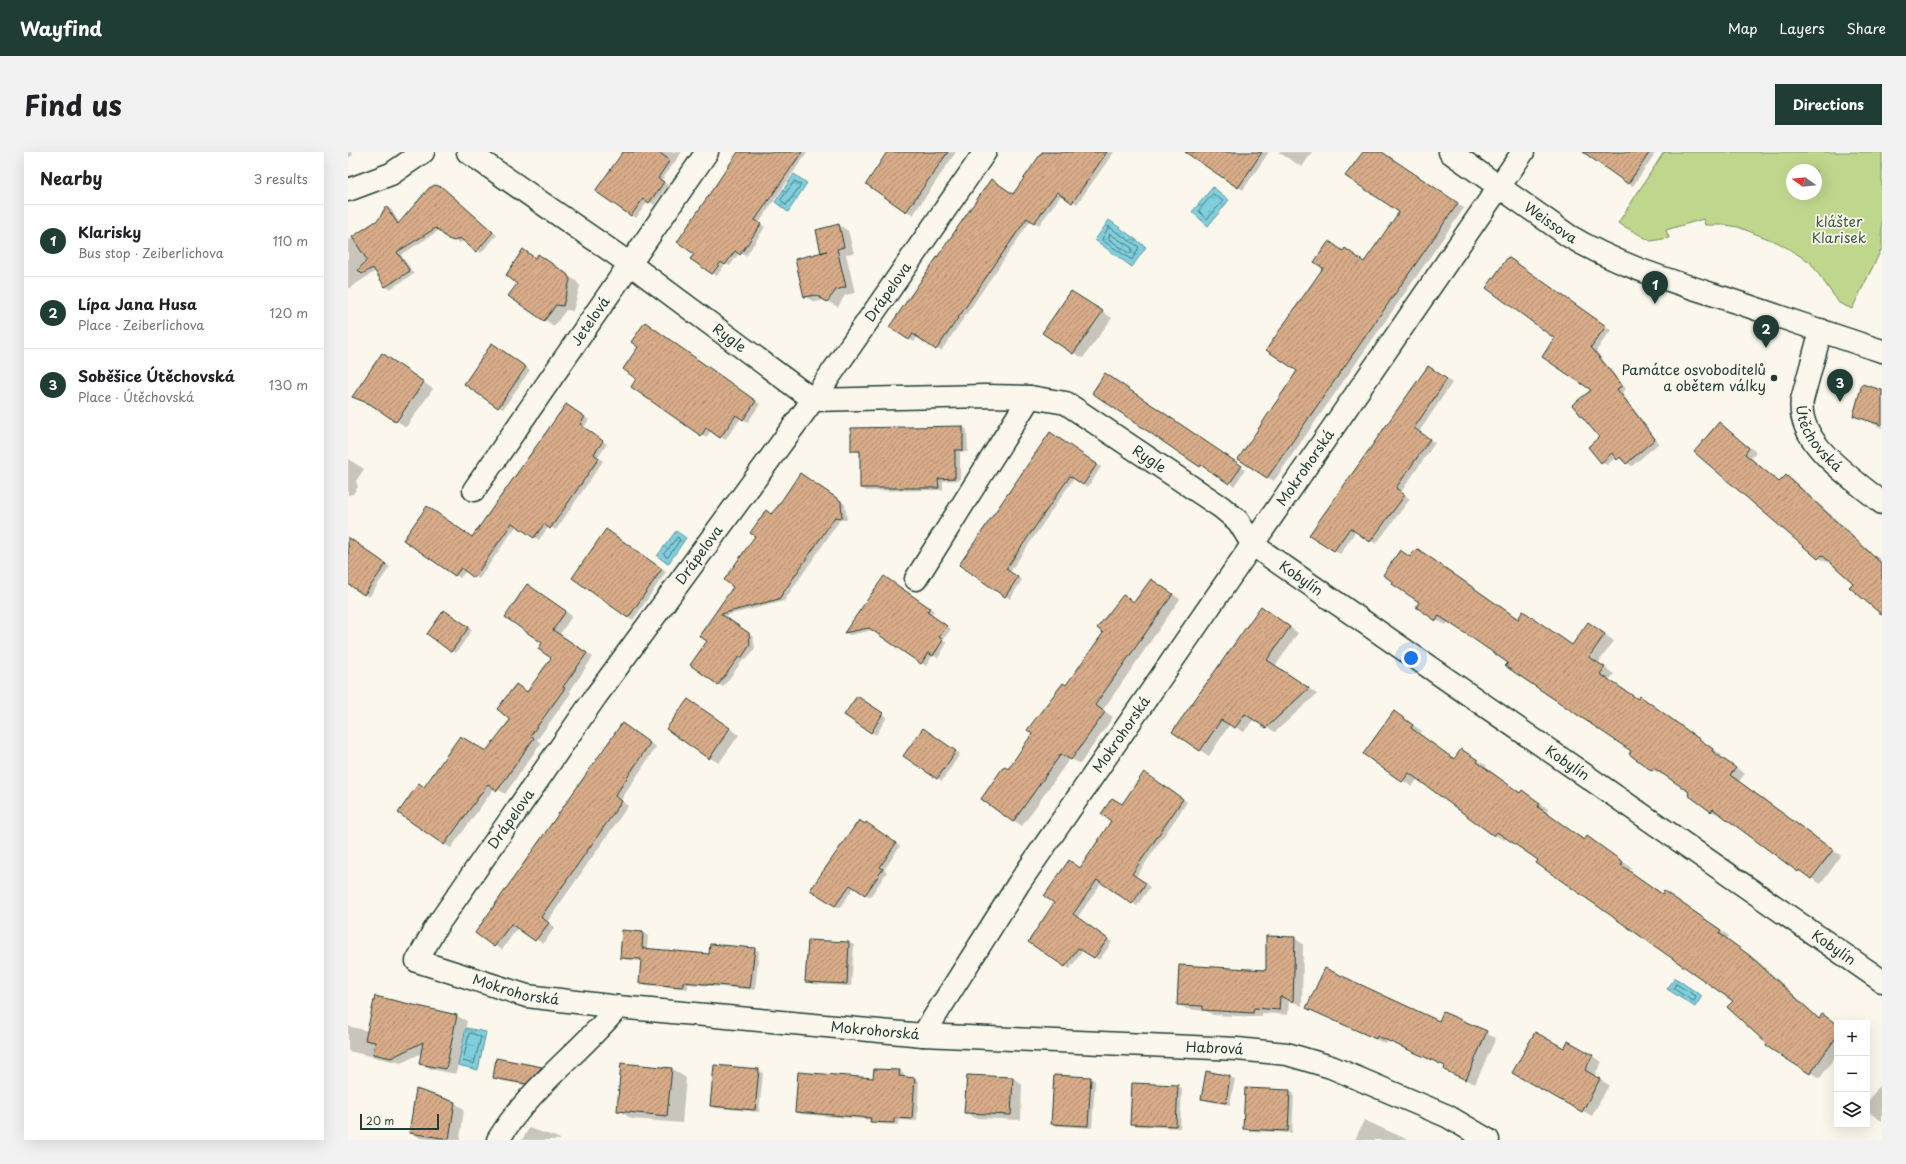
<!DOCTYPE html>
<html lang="en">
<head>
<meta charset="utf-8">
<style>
  :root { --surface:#fff; --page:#f2f2f2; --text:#202124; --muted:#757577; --line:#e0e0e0; --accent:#1f3d34 }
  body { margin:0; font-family:"Playpen Sans",sans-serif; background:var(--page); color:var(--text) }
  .controls { position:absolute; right:12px; bottom:12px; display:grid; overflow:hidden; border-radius:0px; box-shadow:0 4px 16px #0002 }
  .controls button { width:36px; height:36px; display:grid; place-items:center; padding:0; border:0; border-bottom:1px solid var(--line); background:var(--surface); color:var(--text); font:20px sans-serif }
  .compass { position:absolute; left:1438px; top:12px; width:36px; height:36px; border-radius:50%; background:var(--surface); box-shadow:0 4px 16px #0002; rotate:285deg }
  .scale { position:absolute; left:12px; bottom:10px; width:79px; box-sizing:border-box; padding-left:4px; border:2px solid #1f3d34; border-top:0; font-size:11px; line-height:14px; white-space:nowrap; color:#1f3d34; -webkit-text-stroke:3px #fbf7ec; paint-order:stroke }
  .you { position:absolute; left:1063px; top:506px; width:14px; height:14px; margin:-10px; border:3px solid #fff; border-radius:50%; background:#1a73e8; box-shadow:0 0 0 6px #1a73e833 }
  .badge { display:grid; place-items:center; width:26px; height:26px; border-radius:50%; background:var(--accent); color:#fff; font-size:13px; font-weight:700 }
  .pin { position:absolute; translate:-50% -33px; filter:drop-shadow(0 1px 2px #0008) }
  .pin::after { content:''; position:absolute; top:21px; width:14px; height:12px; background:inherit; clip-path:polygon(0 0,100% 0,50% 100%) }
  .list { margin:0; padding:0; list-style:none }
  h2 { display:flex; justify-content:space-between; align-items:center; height:52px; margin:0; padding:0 16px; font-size:17px }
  h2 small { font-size:13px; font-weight:400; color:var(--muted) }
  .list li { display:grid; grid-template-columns:26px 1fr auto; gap:12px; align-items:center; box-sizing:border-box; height:72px; padding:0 16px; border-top:1px solid var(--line) }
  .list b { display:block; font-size:15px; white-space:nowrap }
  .list p { margin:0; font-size:13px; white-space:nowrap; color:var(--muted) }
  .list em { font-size:13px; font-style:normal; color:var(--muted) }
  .icon { flex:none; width:22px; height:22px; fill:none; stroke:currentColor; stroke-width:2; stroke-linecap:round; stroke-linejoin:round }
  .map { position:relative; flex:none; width:1534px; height:988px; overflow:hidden; border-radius:0px }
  header { display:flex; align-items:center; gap:24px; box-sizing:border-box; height:56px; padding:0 20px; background:var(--accent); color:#fff }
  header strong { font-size:19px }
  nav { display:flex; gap:22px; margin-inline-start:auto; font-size:14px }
  .intro { display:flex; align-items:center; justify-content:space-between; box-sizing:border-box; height:96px; padding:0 24px }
  h1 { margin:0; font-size:28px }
  .button { padding:10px 18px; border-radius:0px; background:var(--accent); color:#fff; font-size:14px; font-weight:700 }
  main { display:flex; gap:24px; padding:0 24px }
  aside { flex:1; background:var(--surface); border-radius:0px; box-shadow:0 4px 16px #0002 }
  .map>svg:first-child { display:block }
</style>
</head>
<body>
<header>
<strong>Wayfind</strong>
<nav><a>Map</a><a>Layers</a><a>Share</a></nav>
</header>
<div class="intro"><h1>Find us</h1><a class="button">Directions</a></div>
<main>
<aside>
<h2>Nearby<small>3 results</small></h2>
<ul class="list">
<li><span class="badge">1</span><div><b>Klarisky</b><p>Bus stop · Zeiberlichova</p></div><em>110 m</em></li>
<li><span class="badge">2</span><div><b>Lípa Jana Husa</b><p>Place · Zeiberlichova</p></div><em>120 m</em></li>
<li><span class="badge">3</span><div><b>Soběšice Útěchovská</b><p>Place · Útěchovská</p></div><em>130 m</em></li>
</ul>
</aside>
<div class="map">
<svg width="1534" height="988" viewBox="0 0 1534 988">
  <defs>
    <pattern id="water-ripples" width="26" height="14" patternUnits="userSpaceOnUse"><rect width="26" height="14" fill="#81cfde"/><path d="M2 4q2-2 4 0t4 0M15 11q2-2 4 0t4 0" fill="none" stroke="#69a9b5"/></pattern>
    <pattern id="building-hatch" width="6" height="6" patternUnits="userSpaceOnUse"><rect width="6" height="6" fill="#d8ac89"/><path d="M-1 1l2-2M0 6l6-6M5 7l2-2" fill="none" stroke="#af8d71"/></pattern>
  </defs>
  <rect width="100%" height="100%" fill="#fbf7ec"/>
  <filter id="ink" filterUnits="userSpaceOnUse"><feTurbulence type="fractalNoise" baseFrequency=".025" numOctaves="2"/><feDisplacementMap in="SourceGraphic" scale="8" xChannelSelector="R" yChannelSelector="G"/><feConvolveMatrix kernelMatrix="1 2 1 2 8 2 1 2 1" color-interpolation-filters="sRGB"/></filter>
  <g filter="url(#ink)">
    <path fill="#bfd78d" stroke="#6f8a60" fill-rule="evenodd" d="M1316 0H1534V96L1504 157 1491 151 1462 110 1431 91 1390 75 1378 73H1357L1355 67 1318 78 1321 86 1303 89 1270 71ZM1444 18H1468V42H1444Z"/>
    <g fill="url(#water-ripples)" stroke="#5a959a">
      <path d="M446 22 459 31 440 60 427 50Z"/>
      <path d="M865 35 881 48 860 74 844 60Z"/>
      <path d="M761 68 798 95 784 115 747 88Z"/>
      <path d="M328 379 338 386 320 412 309 404Z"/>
      <path d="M1327 826 1354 844 1347 855 1319 837Z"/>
      <path d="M118 876 138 880 130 918 110 913Z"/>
    </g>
    <g fill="#0003">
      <path d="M0 0H3L5 3 0 6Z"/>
      <path d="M275 0H334L313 29 320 33 306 53 300 49 288 66 248 39Z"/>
      <path d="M391 0H459L411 71 417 75 398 104 391 101 382 114 377 112 369 124 344 107 348 101Z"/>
      <path d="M540 0H608L565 63 559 59Z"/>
      <path d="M696 0H766L729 52 714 42 691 73 683 68 593 199 570 184 566 190 543 175 666 43Z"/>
      <path d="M863 0H921L895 38 856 11Z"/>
      <path d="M930 0H964L954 15Z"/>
      <path d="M1016 0H1033L1116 56 926 329 919 325 950 219 996 100 1004 101 1017 111 1052 59Z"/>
      <path d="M1236 0H1308L1285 34Z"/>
      <path d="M98 39 149 83 133 101 117 88 112 91 106 89 92 78 53 103 66 122 42 137 38 135 28 119 0 137V89L32 68 39 55 43 57 52 72Z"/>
      <path d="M491 73 500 79 506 101 498 102 507 141 497 143 490 155 477 148 467 150 457 145 476 101Z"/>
      <path d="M176 99 188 106 200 109 228 129 232 134 225 159 218 158 206 174 162 144 170 131Z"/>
      <path d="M1165 110 1263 178 1248 199 1278 237 1274 241 1311 291 1284 314 1268 305 1259 313 1254 310 1253 285 1245 238 1208 186Z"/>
      <path d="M733 145 764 166 735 206 726 201Z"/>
      <path d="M302 174 412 252 400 270 393 266 377 288 363 278 358 286 290 227 292 194Z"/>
      <path d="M145 192 182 218 155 257 151 255Z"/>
      <path d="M35 202 85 237 58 275 29 256 5 245Z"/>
      <path d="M1086 218 1104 231 1071 280 1087 291 1053 340 1062 347 1028 392 1008 379 992 402 963 383Z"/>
      <path d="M762 225 897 318 886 334 823 294Z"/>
      <path d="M1534 239V276L1506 263Z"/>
      <path d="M223 256 241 268 236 275 259 292 250 305 255 309 208 378 201 374 191 388 169 373 131 427 118 419 112 426 56 388 124 386Z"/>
      <path d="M1371 272 1408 300 1403 306 1432 331 1438 324 1445 328 1503 381 1502 383 1534 409V461L1506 430 1480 408 1478 410 1471 406Z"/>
      <path d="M615 275 619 278 620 300H612V328L595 329V338L518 339 513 336V301L504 299Z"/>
      <path d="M707 284 753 315 740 335 726 326 662 420 674 428 662 447 612 413Z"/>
      <path d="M0 307 16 317 8 329 10 335 5 342 0 343Z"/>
      <path d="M457 325 497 352 499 368H492L436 449 376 464 405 485 407 496 399 507 395 508 375 535 343 513 360 489 352 484 387 434 424 363Z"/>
      <path d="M263 381 318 420 285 468 225 426Z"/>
      <path d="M0 386 42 415 21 445 0 431Z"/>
      <path d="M1052 399 1063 406 1080 404 1171 467 1225 494 1250 477 1266 489 1250 511 1266 522 1261 528 1291 548 1301 551 1374 603 1372 605 1397 622 1391 629 1493 704 1473 732 1451 719 1374 663 1373 664 1363 659 1343 640 1316 621 1314 623 1305 618 1284 599 1101 469 1098 473 1088 468 1073 450Z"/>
      <path d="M536 426 586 459 583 463 603 477 595 488 599 491 590 506 585 503 578 514 525 478 502 483 498 481Z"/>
      <path d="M811 433 832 447 755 558 765 565 732 612 722 606 674 674 635 647 661 618 719 534Z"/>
      <path d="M186 438 224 464 212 482 245 505 222 539 223 541 189 588 193 591 157 642 147 635 103 696 96 692 71 632 77 635 139 601 164 568 169 533 180 540 205 506 196 491Z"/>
      <path d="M97 459 124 478 108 501 103 499Z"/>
      <path d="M922 460 950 481 928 513 969 542 927 580 906 567 896 580 882 572 861 604 825 580Z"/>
      <path d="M513 547 539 565 528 583 523 580Z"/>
      <path d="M340 548 391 583 371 611 362 606Z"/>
      <path d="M1046 560 1074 579 1071 582 1107 608 1122 604 1139 614 1137 616 1173 641 1183 645 1200 657 1198 661 1237 688 1248 691 1284 716 1281 719 1315 742 1317 740 1326 745 1381 784 1379 787 1410 809 1472 867 1489 872V902L1472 926 1419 893 1420 892 1386 849 1191 708 1158 685 1156 688 1147 683 1070 626 1064 635 1016 602Z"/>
      <path d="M281 577 308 595 273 648 280 654 199 770 207 775 195 792 170 775 154 798 147 794 128 781Z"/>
      <path d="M580 580 612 602 594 629 590 626Z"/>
      <path d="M801 624 839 650 788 725 802 735 789 754 754 730 729 766 764 790 751 808 735 798 722 817 681 789 733 717 774 653Z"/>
      <path d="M517 672 523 674 552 694 536 718 539 720 522 745 506 735 492 756 487 754Z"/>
      <path d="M275 779 295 781 300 784 299 797 362 803 406 797 411 799 407 838 340 832V837L297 833 292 831 294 809 278 808 273 805Z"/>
      <path d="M946 786 955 792 954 854 941 848 940 863 914 861V865L865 863 858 859 839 857 830 852 919 819Z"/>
      <path d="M461 789 501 791 506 793 503 834 463 832 458 829Z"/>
      <path d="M27 846 109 864 119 869 108 922 82 917 72 912 74 901 53 911 0 899V874L20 879Z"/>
      <path d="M960 856 1092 870 1096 861 1148 886 1127 932 1107 923 1098 914 1039 889 1038 892Z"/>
      <path d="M1220 890 1254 910 1246 924 1261 933 1244 964 1166 920 1217 897Z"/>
      <path d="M149 907 194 916 198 918 183 934 150 928 146 925Z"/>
      <path d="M324 917 338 926 334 971 284 967 270 958Z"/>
      <path d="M410 918 415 921 411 960 368 956 363 954Z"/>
      <path d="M527 918 552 919 556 922V926L566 927 571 929 569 969 551 968 550 973 528 972 524 968 453 962 448 959 526 927Z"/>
      <path d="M859 920 882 925 887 927 882 953 859 949 854 946Z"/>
      <path d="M665 926 674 932 673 968 627 966 617 960Z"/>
      <path d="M743 926 747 929 744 976 709 974 704 971Z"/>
      <path d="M1534 930V969L1519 959V951Z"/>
      <path d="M829 934 834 936 832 976 788 974 784 972Z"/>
      <path d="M942 939 946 942 944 981 900 979 896 976Z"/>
      <path d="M107 951 116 957 112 988H88L72 986 62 980Z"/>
      <path d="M1016 968 1056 986 1060 988H1007Z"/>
      <path d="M181 976 208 985 213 988H174Z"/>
    </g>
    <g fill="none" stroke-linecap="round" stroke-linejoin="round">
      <g stroke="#467778" stroke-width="1">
        <path d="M447 29 453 33 438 53 433 48Z"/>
        <path d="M865 42 875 49 859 67 851 59Z"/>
        <path d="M761 75 791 95 784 108 754 88Z"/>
        <path d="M762 82 784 96 783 101H780L761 87Z"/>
        <path d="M330 385 332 388 320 405H318L316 402Z"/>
        <path d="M1328 832 1348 844 1347 848 1345 849 1326 837Z"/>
        <path d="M123 881 133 885 126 912 115 909 121 882Z"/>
      </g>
    </g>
    <g fill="url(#building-hatch)" stroke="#1f3d34">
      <path d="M275 0H310L322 8 310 26 316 30 309 40 301 51 295 47 283 64 247 39Z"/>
      <path d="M390 0H454L407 68 413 72 392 103 387 99 377 113 373 110 364 122 342 107 346 102 329 90Z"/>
      <path d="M539 0H600L558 60 518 32Z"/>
      <path d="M694 0H759L724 51 709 40 686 71 679 66 588 198 565 182 561 188 541 175 643 27 665 42Z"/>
      <path d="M837 0H914L890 36Z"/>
      <path d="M1015 0H1034L1110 51 919 326 890 307 949 219 918 198 975 116 966 110 981 89 995 99 997 96 1016 110 1051 60 997 24Z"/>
      <path d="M1235 0H1302L1280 32Z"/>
      <path d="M87 33 94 35 145 80 128 100 112 86 106 89 100 87 88 76 49 100 62 119 37 135 25 116 14 122 10 118 19 108 4 85 31 67 38 54 50 72 81 36Z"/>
      <path d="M491 72 496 95 489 97 498 135 488 138 479 150 468 143 456 145 447 107 479 99 473 101 468 78Z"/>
      <path d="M175 97 187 106 190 102 219 122 222 128 215 154 208 153 196 169 160 144 169 132 158 123Z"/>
      <path d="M1160 105 1258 174 1243 195 1274 234 1269 237 1307 287 1278 312 1272 305 1269 308 1264 301 1253 311 1240 295 1251 285 1224 253 1243 238 1194 205 1206 186 1138 136Z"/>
      <path d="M723 139 755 159 725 202 694 181Z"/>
      <path d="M297 170 408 249 395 268 388 263 372 286 358 276 353 284 283 235 288 227 275 217 290 195 283 190Z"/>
      <path d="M144 191 178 215 150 256 116 232Z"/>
      <path d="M34 201 76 230 48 270 22 252 4 245Z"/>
      <path d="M1080 214 1099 227 1066 276 1082 287 1048 336 1057 343 1022 390 1002 376 986 399 961 383Z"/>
      <path d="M757 221 894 314 881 332 853 313 852 315 744 241Z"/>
      <path d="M1514 232 1534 238V273L1505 264Z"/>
      <path d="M218 252 237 265 232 272 255 289 246 302 251 306 202 377 196 372 186 386 164 371 126 426 113 416 107 424 55 388 79 354 124 385Z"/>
      <path d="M1371 270 1401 296 1397 302 1431 330 1438 323 1534 412V463L1501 435 1505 431 1474 403 1470 407 1346 300Z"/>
      <path d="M615 274V298H607V326L590 327 591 336H512V299H503V276Z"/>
      <path d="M702 280 749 312 735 333 722 324 658 417 670 425 657 445 611 413Z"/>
      <path d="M452 321 493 349 494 366 487 365 431 447 373 462 401 481 402 493 394 505 390 506 370 533 342 513 359 489 351 484 385 435 376 428 407 384 402 381 418 358 423 362 430 354Z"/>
      <path d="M258 377 314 417 280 466 224 426Z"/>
      <path d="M0 385 38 412 16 443 0 432Z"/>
      <path d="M1070 397 1170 467 1175 459 1224 493 1240 470 1257 482 1241 505 1257 515 1252 522 1290 547 1292 544 1365 597 1364 599 1388 616 1382 623 1485 698 1463 727 1451 718 1450 720 1365 657 1363 660 1340 643 1341 640 1306 616 1304 619 1281 602 1283 599 1157 514 1160 511 1130 490 1091 464 1088 469 1068 455 1071 450 1044 432 1045 430 1035 423 1052 398 1062 405 1067 398Z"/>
      <path d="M536 424 582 456 579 460 599 474 591 485 595 488 585 504 580 501 573 512 521 476 496 481Z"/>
      <path d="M803 427 825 442 747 553 757 560 723 608 713 602 665 670 633 647 656 614 660 617 684 582 679 578 715 531 718 533 755 481 749 476 775 443 786 450Z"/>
      <path d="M179 432 218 459 205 478 239 501 215 535 217 536 183 583 186 586 149 639 140 632 96 693 50 661 71 631 76 635 112 584 138 599 162 568 149 557 168 532 179 540 203 506 190 497 194 491 157 465Z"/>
      <path d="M913 454 942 475 919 508 961 536 918 576 897 562 887 576 873 568 852 599 824 580Z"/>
      <path d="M96 458 121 475 103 500 79 482Z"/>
      <path d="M509 544 535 561 523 581 496 563Z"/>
      <path d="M340 547 382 576 361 607 318 577Z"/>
      <path d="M1046 559 1065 573 1063 576 1106 607 1113 597 1130 608 1129 610 1172 641 1174 638 1192 651 1190 655 1236 688 1239 684 1275 710 1273 713 1314 742 1316 739 1373 778 1371 781 1401 803 1471 867 1474 862 1489 872V884L1462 922 1418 894 1419 892 1379 855 1385 849 1188 711 1190 708 1149 680 1146 684 1061 621 1054 630 1015 602Z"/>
      <path d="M274 571 302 591 267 644 274 649 193 765 201 771 187 789 163 772 146 795 127 781Z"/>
      <path d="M575 576 608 599 589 627 555 604Z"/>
      <path d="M796 620 835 647 784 722 798 731 784 752 749 728 725 762 760 787 746 806 730 796 717 815 680 790 706 751 696 744 721 708 732 716 763 669 753 662 764 646 774 652Z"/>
      <path d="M511 668 517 672 518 670 548 691 532 715 535 717 517 743 502 733 487 754 462 738Z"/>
      <path d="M274 778 295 780 294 796 361 802 362 792 407 796 402 836 335 830V835L291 831 293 807 272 806Z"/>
      <path d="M918 784 947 785 945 850 932 844 931 858 906 856 905 861 855 858V854L829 853 831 813 918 818Z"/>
      <path d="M460 788 501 790 499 832 457 830Z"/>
      <path d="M977 816 1091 869 1095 860 1139 879 1118 928 1096 918 1097 914 1029 884 1028 887 958 856Z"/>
      <path d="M27 844 109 863 98 917 71 912 75 890 43 906 25 902 27 890 17 888Z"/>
      <path d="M1187 880 1216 896 1220 889 1245 903 1237 918 1252 927 1234 960 1164 921Z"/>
      <path d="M148 906 194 915 178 932 145 926Z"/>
      <path d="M273 911 324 916 319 964 269 959Z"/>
      <path d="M366 913 411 917 407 958 362 954Z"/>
      <path d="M526 917 552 918 551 924 567 926 564 967 546 966V971L522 970 523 966 447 960 450 920 525 926Z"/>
      <path d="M858 919 882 924 878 951 853 947Z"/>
      <path d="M619 923 665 925 663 963 616 961Z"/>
      <path d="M706 923 743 925 740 974 703 972Z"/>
      <path d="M784 931 830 933 828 974 782 972Z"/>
      <path d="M897 936 942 938 940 979 895 977Z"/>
      <path d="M68 937 107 950 101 987 61 981Z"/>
    </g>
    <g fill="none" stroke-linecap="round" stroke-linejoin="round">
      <g stroke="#1f3d34" stroke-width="25">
        <g id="minor">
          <path id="s1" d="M120 0 282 112 465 248 637 244 682 245 718 251 873 355 890 369 905 393 1534 829"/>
          <path id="s2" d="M637 0 465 248 248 544 88 775 69 809 179 844 270 855 575 883 889 897 939 902 983 915 1099 964 1140 988"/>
          <path id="s3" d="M1102 0 1221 84C1269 113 1323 129 1376 146 1428 163 1481 182 1534 199"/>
          <path d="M0 38 43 22 75 0"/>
          <path id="s4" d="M1473 178 1454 248C1448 292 1505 326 1534 351"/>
          <path id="s5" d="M126 338 359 0"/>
          <path d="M568 427 682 245"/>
          <path id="s6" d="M575 883 671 731 1175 0"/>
          <path d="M150 988C183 934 230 903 270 855"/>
        </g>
      </g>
      <use href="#minor" stroke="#fbf7ec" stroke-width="22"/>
    </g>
  </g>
  <circle fill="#1f3d34" stroke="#fbf7ec" stroke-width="1.5" cx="1426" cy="226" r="4"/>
  <g text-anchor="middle" stroke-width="3.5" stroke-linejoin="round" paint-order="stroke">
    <g font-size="14" fill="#1f3d34" stroke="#fbf7ec">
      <text dy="5" stroke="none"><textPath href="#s3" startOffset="123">Weissova</textPath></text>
      <text transform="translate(540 140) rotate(-55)" y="5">Drápelova</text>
      <text dy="5" stroke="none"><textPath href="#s5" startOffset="205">Jetelová</textPath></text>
      <text dy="5" stroke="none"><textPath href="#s1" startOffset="321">Rygle</textPath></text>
      <text dy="5" stroke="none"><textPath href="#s4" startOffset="116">Útěchovská</textPath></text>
      <text dy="5" stroke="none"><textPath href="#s1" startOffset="779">Rygle</textPath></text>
      <text dy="5" stroke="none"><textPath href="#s6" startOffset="684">Mokrohorská</textPath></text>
      <text transform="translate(351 403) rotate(-54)" y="5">Drápelova</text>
      <text dy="5" stroke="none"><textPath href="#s1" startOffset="974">Kobylín</textPath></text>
      <text dy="5" stroke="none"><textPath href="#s6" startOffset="360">Mokrohorská</textPath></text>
      <text dy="5" stroke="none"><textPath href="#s1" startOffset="1298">Kobylín</textPath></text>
      <text transform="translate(163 667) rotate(-55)" y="5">Drápelova</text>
      <text dy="5" stroke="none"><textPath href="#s1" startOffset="1622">Kobylín</textPath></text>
      <text dy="5" stroke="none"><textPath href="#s2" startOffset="1092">Mokrohorská</textPath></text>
      <text dy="5" stroke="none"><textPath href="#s2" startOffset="1454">Mokrohorská</textPath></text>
      <text dy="5" stroke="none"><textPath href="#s2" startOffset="1794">Habrová</textPath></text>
    </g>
    <g font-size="14" fill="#3f5c46" stroke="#fbf7ec">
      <text x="1491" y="75">klášter<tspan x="1491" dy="16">Klarisek</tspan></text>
    </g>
    <g font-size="14" fill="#1f3d34" stroke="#fbf7ec" text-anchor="end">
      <text x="1418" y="223">Památce osvoboditelů<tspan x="1418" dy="16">a obětem války</tspan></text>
    </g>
  </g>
</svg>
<div class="controls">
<button>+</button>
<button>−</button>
<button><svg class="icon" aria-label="layers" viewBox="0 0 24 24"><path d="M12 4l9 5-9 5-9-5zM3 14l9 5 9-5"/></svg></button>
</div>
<svg class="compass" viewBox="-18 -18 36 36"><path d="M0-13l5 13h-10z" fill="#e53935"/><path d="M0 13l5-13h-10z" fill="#757577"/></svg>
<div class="scale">20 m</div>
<div class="you"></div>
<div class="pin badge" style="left:1307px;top:152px">1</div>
<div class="pin badge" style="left:1418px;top:196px">2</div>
<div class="pin badge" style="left:1492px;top:250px">3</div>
</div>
</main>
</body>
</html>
